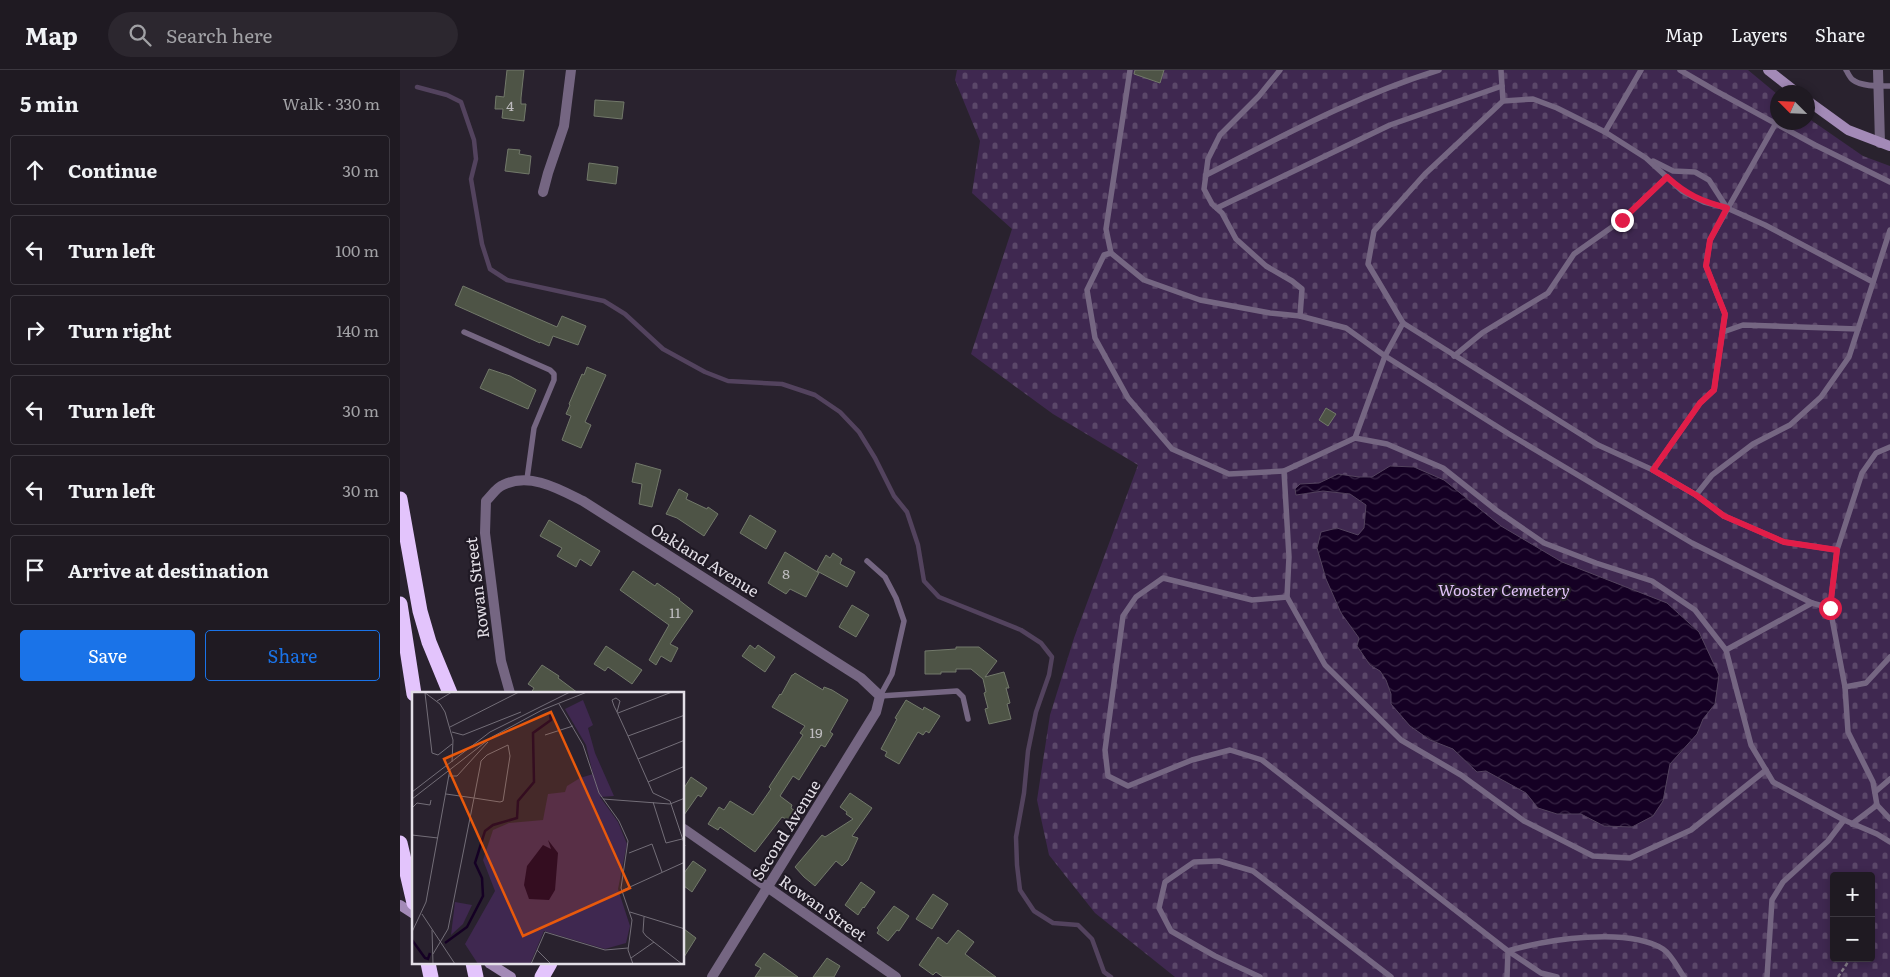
<!DOCTYPE html>
<html lang="en">
<head>
<meta charset="utf-8">
<style>
  :root { --surface:#1f1a22; --page:#2c272f; --text:#f1f3f6; --muted:#a1a1a5; --line:#3c3840; --accent:#1a73e8 }
  body { margin:0; font-family:Literata,serif; background:var(--page); color:var(--text) }
  .controls { position:absolute; right:15px; bottom:15px; display:grid; overflow:hidden; border-radius:5px; box-shadow:0 2px 8px #0003 }
  .controls button { width:45px; height:45px; display:grid; place-items:center; padding:0; border:0; border-bottom:1px solid var(--line); background:var(--surface); color:var(--text); font:25px sans-serif }
  .compass { position:absolute; left:1370px; top:15px; width:45px; height:45px; border-radius:50%; background:var(--surface); box-shadow:0 2px 8px #0003; rotate:294deg }
  .stop { position:absolute; width:15px; height:15px; margin:-11px; border:4px solid #e11d48; border-radius:50%; background:#fff }
  .stop.end { background:#e11d48; border-color:#fff; box-shadow:0 1px 5px #0008 }
  .list { margin:0; padding:0; list-style:none }
  h2 { display:flex; justify-content:space-between; align-items:center; height:65px; margin:0; padding:0 20px; font-size:21px }
  h2 small { font-size:16px; font-weight:400; color:var(--muted) }
  .list li { display:grid; grid-template-columns:32px 1fr auto; gap:15px; align-items:center; box-sizing:border-box; height:70px; margin:0 10px 10px; padding:0 10px; border:1px solid var(--line); border-radius:5px }
  .list b { display:block; font-size:19px; white-space:nowrap }
  .list em { font-size:16px; font-style:normal; color:var(--muted) }
  .actions { display:flex; gap:10px; padding:15px 20px }
  .actions a { flex:1; padding:11px 0; border:1px solid var(--accent); border-radius:5px; text-align:center; font-size:18px; color:var(--accent) }
  .actions .main { background:var(--accent); color:#fff }
  .icon { flex:none; width:28px; height:28px; fill:none; stroke:currentColor; stroke-width:2; stroke-linecap:round; stroke-linejoin:round }
  .map { position:relative; flex:none; width:1490px; height:907px; overflow:hidden }
  header { display:flex; align-items:center; gap:30px; box-sizing:border-box; height:70px; padding:0 25px; background:var(--surface); border-bottom:1px solid var(--line) }
  header strong { font-size:24px }
  nav { display:flex; gap:28px; margin-inline-start:auto; font-size:18px }
  .search { width:350px; height:45px; background:var(--page); display:flex; align-items:center; gap:12px; box-sizing:border-box; padding:0 18px; border-radius:28px; color:var(--muted); font-size:19px }
  main { display:flex }
  aside { flex:1; background:var(--surface) }
  .map>svg:first-child { display:block }
</style>
</head>
<body>
<header>
<strong>Map</strong>
<div class="search"><svg class="icon" aria-label="search" viewBox="0 0 24 24"><circle cx="10" cy="10" r="6"/><path d="M15 15l6 6"/></svg>Search here</div>
<nav><a>Map</a><a>Layers</a><a>Share</a></nav>
</header>
<main>
<aside>
<h2>5 min<small>Walk · 330 m</small></h2>
<ul class="list">
<li><svg class="icon" aria-label="ahead" viewBox="0 0 24 24"><path d="M12 20V5M6 11l6-6 6 6"/></svg><div><b>Continue</b></div><em>30 m</em></li>
<li><svg class="icon" aria-label="left" viewBox="0 0 24 24"><path d="M17 20v-9H6M10 6l-5 5 5 5"/></svg><div><b>Turn left</b></div><em>100 m</em></li>
<li><svg class="icon" aria-label="right" viewBox="0 0 24 24"><path d="M7 20v-9h11M14 6l5 5-5 5"/></svg><div><b>Turn right</b></div><em>140 m</em></li>
<li><svg class="icon" aria-label="left" viewBox="0 0 24 24"><path d="M17 20v-9H6M10 6l-5 5 5 5"/></svg><div><b>Turn left</b></div><em>30 m</em></li>
<li><svg class="icon" aria-label="left" viewBox="0 0 24 24"><path d="M17 20v-9H6M10 6l-5 5 5 5"/></svg><div><b>Turn left</b></div><em>30 m</em></li>
<li><svg class="icon" aria-label="arrive" viewBox="0 0 24 24"><path d="M6 21V4h12l-3 4 3 4H6"/></svg><div><b>Arrive at destination</b></div></li>
</ul>
<div class="actions"><a class="main">Save</a><a>Share</a></div>
</aside>
<div class="map">
<svg width="1490" height="907" viewBox="0 0 1490 907">
  <defs>
    <pattern id="cemetery-stones" width="16" height="16" patternUnits="userSpaceOnUse" patternTransform="scale(1.25)"><rect width="16" height="16" fill="#3f2850"/><path d="M2 7V4a2 2 0 0 1 4 0v3zM10 15v-3a2 2 0 0 1 4 0v3z" fill="#5b4769"/></pattern>
    <pattern id="water-waves" width="16" height="10" patternUnits="userSpaceOnUse" patternTransform="scale(1.25)"><rect width="16" height="10" fill="#150024"/><path d="M0 5q4-4 8 0t8 0" fill="none" stroke="#372544"/></pattern>
  </defs>
  <rect width="100%" height="100%" fill="#29222e"/>
  <path fill="url(#cemetery-stones)" fill-rule="evenodd" d="M557 0H1348L1377 24 1378 52H1408V48L1463 86 1490 96V907H775L695 843 649 785 637 730 650 645 674 568 738 395 653 344 571 284 612 159 572 123 580 71 555 10ZM1434 806H1471V888H1434Z"/>
  <path fill="url(#water-waves)" stroke="#53435e" d="M990 396 1014 397 1044 410 1101 456 1162 492 1267 533 1299 562 1319 605 1315 634 1303 649 1297 664 1270 694 1263 731 1253 746 1232 757 1204 756 1181 744H1157L1138 738 1126 723 1086 701 1077 702 1053 679 1030 670 1010 656 991 634V624L986 610 980 601 970 595 957 576 959 568 941 543 926 509 917 478 921 462 937 458 958 465 964 458 966 435 950 424 923 421 896 425 895 419 900 414 919 413 938 404 959 407H972Z"/>
  <g fill="none" stroke-linecap="round" stroke-linejoin="round">
    <path stroke="#53435e" stroke-width="4.5" d="M17 17 47 25 61 32 74 70 76 89 71 109 82 174 90 199 107 210 204 231 225 244 263 279 305 302 328 311 382 314 415 325 440 342 459 362 475 388 494 426 507 442 518 475 524 511 539 527 621 560 641 573 652 587 649 605 636 642 628 681 624 723 616 767 617 795 620 820 634 841 653 853 678 855 692 869 704 902 711 907"/>
  </g>
  <g fill="#4e5446" stroke="#72796a">
    <path d="M107 0H124L121 28V34H126L124 51 102 48 103 39H95L96 26 104 27Z"/>
    <path d="M735 0H764L760 13 734 4Z"/>
    <path d="M195 30 224 32 222 49 194 46Z"/>
    <path d="M108 79 120 80 119 84 131 86 129 104 105 101Z"/>
    <path d="M189 93 218 97 216 114 187 110Z"/>
    <path d="M63 216 157 257 162 246 186 256 178 275 153 266 149 276 140 272V273L55 235Z"/>
    <path d="M187 297 206 305 185 352 191 355 181 378 162 370 171 346 166 344 170 335 169 334 182 304 184 305Z"/>
    <path d="M89 299 110 306 136 320 128 339 80 318Z"/>
    <path d="M926 338 936 344 928 356 919 350Z"/>
    <path d="M236 393 261 400 252 437 239 434 242 414 232 412Z"/>
    <path d="M279 419 288 424 286 429 307 439 308 437 318 444 304 466 277 448 266 444Z"/>
    <path d="M350 445 376 461 366 479 340 463Z"/>
    <path d="M149 450 200 481 191 496 180 489 176 497 157 486 162 478 140 466Z"/>
    <path d="M385 482 419 503 406 527 390 519 386 524 368 513Z"/>
    <path d="M433 483 442 489 440 494 455 502 447 517 417 501 426 485 430 488Z"/>
    <path d="M233 501 255 516 257 513 280 529 279 530 293 541 270 574 278 578 271 592 261 586 256 595 249 590 269 555 220 520Z"/>
    <path d="M452 535 469 545 456 567 439 557Z"/>
    <path d="M350 575 355 579 358 575 375 587 365 602 342 586Z"/>
    <path d="M206 576 242 600 232 614 208 597 205 601 194 594Z"/>
    <path d="M556 577H579L597 591 585 607 604 602 609 618H606L610 633 607 634 611 649 589 654 585 639 588 638 584 623 586 622 583 609 571 599H556V602H541V604H525V581L556 579Z"/>
    <path d="M142 595 159 606 158 608 178 623H131L134 618 128 614Z"/>
    <path d="M395 603 423 620 424 617 432 620 448 630 430 662 433 664 425 677 421 675 399 710 393 706 380 726 392 735 391 738 395 741 388 750 382 747 355 782 320 757 318 760 308 754 319 737 324 740 330 731 353 745 371 719 369 717 403 665 400 663 405 656 372 637 380 624 381 625 392 605H393Z"/>
    <path d="M506 630 523 640 524 637 540 646 529 663 526 661 523 665 518 662 499 694 485 686 487 682 481 679 497 649 495 648Z"/>
    <path d="M291 707 307 718 301 727 298 725 284 745V718Z"/>
    <path d="M450 723 472 738 452 766 458 768 448 790 442 796 436 791 415 816 404 807 395 797 422 765 425 767 453 749 446 744 447 742 440 737Z"/>
    <path d="M293 791 306 800 292 822 284 816V803Z"/>
    <path d="M461 812 475 822 464 838 463 837 458 845 445 835Z"/>
    <path d="M533 824 548 834 532 859 516 849Z"/>
    <path d="M494 836 509 846 499 861 497 860 488 871 477 863 479 860 477 858Z"/>
    <path d="M284 859 296 868 284 887Z"/>
    <path d="M558 860 574 872 565 884 596 907H543L536 902 533 905 519 895 538 867 547 874Z"/>
    <path d="M364 883 380 894 398 907H355L361 898 355 895Z"/>
    <path d="M427 888 440 896 434 907H413Z"/>
  </g>
  <g fill="none" stroke-linecap="round" stroke-linejoin="round">
    <g stroke="#857f89" stroke-width="2.5" stroke-dasharray="4 2.5" stroke-linecap="butt">
      <path d="M1471 879 1475 877"/>
      <path d="M1438 907 1448 892 1455 888"/>
    </g>
    <g stroke="#756682" stroke-width="5.5">
      <path d="M730 0 706 159 711 183 744 210 800 230 870 243 900 246"/>
      <path d="M880 0 859 26 820 65 808 89 804 119 812 134 822 143 836 169 866 196 892 211 902 219 900 246 946 258 985 286 1109 364 1292 473 1412 533 1430 538"/>
      <path d="M1101 0 1103 31"/>
      <path d="M1280 0 1316 21 1415 75 1490 112"/>
      <path d="M1446 0C1448 3 1450 8 1453 10 1462 17 1480 16 1490 16"/>
      <path d="M1205 62 1241 0"/>
      <path d="M1253 91 1273 101 1295 102 1309 110 1327 138 1365 155 1473 212"/>
      <path d="M806 105C881 67 957 25 1039 0"/>
      <path d="M817 138 990 55 1102 16"/>
      <path d="M711 183 704 185 687 220 695 268 728 328 772 379 829 404 884 401"/>
      <path d="M1003 253 968 194 974 161 1025 104 1103 31 1133 29 1157 38 1205 62 1246 88 1282 121 1304 132 1327 138"/>
      <path d="M64 262 150 300 154 304V310L134 358 127 409"/>
      <path d="M1323 262 1343 255 1458 259"/>
      <path d="M1054 286 1082 263 1148 223 1174 184 1222 150 1267 107"/>
      <path d="M955 368 985 286 1003 253 1198 375 1253 400 1296 425 1312 405 1353 374 1390 355 1421 327 1449 287 1490 160"/>
      <path d="M1253 400 1300 333 1314 320 1325 244 1306 196 1310 170 1376 53"/>
      <path d="M1296 425 1324 446 1384 472 1437 480"/>
      <path d="M467 491 485 507 496 528 504 551 492 604 480 626"/>
      <path d="M887 527 925 595 1001 670 1061 705 1124 751 1193 786 1230 788 1291 760 1366 700"/>
      <path d="M1326 580 1412 533"/>
      <path d="M1445 617 1466 613 1490 587"/>
      <path d="M480 626 557 621 563 627 568 649"/>
      <path d="M1475 722 1490 709"/>
      <path d="M1477 735 1490 749"/>
      <path d="M1452 754 1477 735 1473 712 1448 662 1445 617 1430 538 1437 480 1462 403 1476 383 1490 377"/>
      <path d="M860 907 815 886 771 861 759 838 765 812 794 792 819 791 853 801 991 907"/>
      <path d="M1107 907 1108 881 862 690 830 680 792 690 728 716 708 706 705 680 723 546 736 527 763 508 852 530 887 527 889 487 884 401 955 368 987 374 1043 398 1096 440 1144 473 1196 493 1252 511 1295 540 1326 580 1351 675 1373 712 1444 750 1477 764 1490 772"/>
      <path d="M1157 907 1141 903 1108 881C1148 869 1228 857 1263 879 1272 885 1278 899 1284 907"/>
      <path d="M1367 907 1372 830 1383 812 1428 771 1444 750"/>
    </g>
    <g stroke="#756682" stroke-width="10">
      <path d="M1478 0 1480 73"/>
      <path d="M143 122 148 103 164 56 171 0"/>
      <path d="M110 623 101 591 85 463 86 431C91 426 97 417 103 415 130 402 159 419 183 431L461 608 480 626 476 642 312 907"/>
      <path d="M284 759 496 907"/>
    </g>
    <g stroke="#a38ab7" stroke-width="10">
      <path d="M1368 0 1396 22"/>
      <path d="M1408 31 1448 60 1490 76"/>
      <path d="M0 835 14 844"/>
      <path d="M89 893 111 907"/>
    </g>
    <g stroke="#e3c4fc" stroke-width="15">
      <path d="M0 429 20 541 29 572 50 623"/>
      <path d="M0 534 14 624"/>
      <path d="M0 773 14 833"/>
      <path d="M28 893 31 907"/>
      <path d="M73 893 76 907"/>
      <path d="M142 907 150 893"/>
    </g>
  </g>
  <g fill="none" stroke-linecap="round" stroke-linejoin="round">
    <path stroke="#e11d48" stroke-width="6" d="M1222 150 1267 107C1287 125 1301 131 1327 138L1310 170 1306 196 1325 244 1314 320 1300 333 1253 400 1296 425 1324 446 1384 472 1437 480 1430 538"/>
  </g>
  <g text-anchor="middle" stroke-width="4.5" stroke-linejoin="round" paint-order="stroke">
    <g font-size="14" fill="#bebcbf">
      <text x="110" y="41">4</text>
      <text x="386" y="509">8</text>
      <text x="275" y="548">11</text>
      <text x="416" y="668">19</text>
    </g>
    <g font-size="16" fill="#e3dfe7" stroke="#1f1924">
      <text transform="translate(305 490) rotate(32)" y="6">Oakland Avenue</text>
      <text transform="translate(77 518) rotate(-97)" y="6">Rowan Street</text>
      <text transform="translate(386 760) rotate(-58)" y="6">Second Avenue</text>
      <text transform="translate(423 838) rotate(35)" y="6">Rowan Street</text>
    </g>
    <g font-size="16" font-style="italic" fill="#e0c2f8" stroke="#1f1924">
      <text x="1104" y="526">Wooster Cemetery</text>
    </g>
  </g>
  <g transform="translate(12 622)">
    <rect width="272" height="272" fill="#29222e"/>
    <path d="M171 8 181 33 176 36 183 61 202 104 188 105 206 130 215 152 206 197 218 234 214 251 193 257 132 239 118 272H66L53 252 83 199 71 168 81 138 97 131 131 128 136 102 153 100 155 94 168 86 181 82 174 53 153 17Z" fill="#3f2850"/>
    <path d="M43 210 60 213 51 232 39 243Z" fill="#3f2850"/>
    <path d="M136 148 146 161 143 198 137 208 117 207 112 193 115 174 131 153 139 157Z" fill="#150024"/>
    <path fill="none" stroke="#150024" stroke-width="2.5" d="M0 248 13 266 16 267 18 261M33 251 55 235 71 204 70 186 63 171 73 139 81 133 105 126 106 109 122 90 121 41 139 28 138 23"/>
    <path fill="none" stroke="#736e78" stroke-width="1" d="M12 0 28 12 33 20 41 48 40 70M13 1 20 61 26 63 40 52M25 9 40 0M147 12 171 53 187 101 207 129 216 149 209 196 220 228 216 258 221 272M205 20 208 9 204 6 200 8 202 14 205 20 216 44 226 67 241 101 258 109 273 154M206 21 260 0M38 35 107 0M40 40 51 43 109 20M133 43 161 34M216 44 273 23M226 67 273 48M37 84H45L76 50M236 90 273 74M0 100 78 40 158 0M0 107 80 45 130 18 175 0M191 107 258 112 273 106M241 110 254 151 270 147M0 116 5 111 18 113 19 108M0 143 26 146M217 161 240 152 250 180M209 199 273 170M218 220 273 237M10 222 43 272M232 225 231 240 234 244 270 272M20 238 21 272M0 240 14 210 38 77M125 258 139 272M21 262 36 237 62 106 68 75 69 69 75 63 96 53 98 64 91 109 88 110 62 106 34 102M219 266 242 250M119 272 133 240 193 258 216 256"/>
    <path fill="#e8590c" fill-opacity="0.15" stroke="#e8590c" stroke-width="2.5" d="M139 20 218 196 111 244 32 67Z"/>
    <rect width="272" height="272" fill="none" stroke="#e3dfe7" stroke-width="2.5"/>
  </g>
</svg>
<div class="controls">
<button>+</button>
<button>−</button>
</div>
<svg class="compass" viewBox="-18 -18 36 36"><path d="M0-13l5 13h-10z" fill="#e53935"/><path d="M0 13l5-13h-10z" fill="#a1a1a5"/></svg>
<div class="stop" style="left:1430px;top:538px"></div>
<div class="stop end" style="left:1222px;top:150px"></div>
</div>
</main>
</body>
</html>
